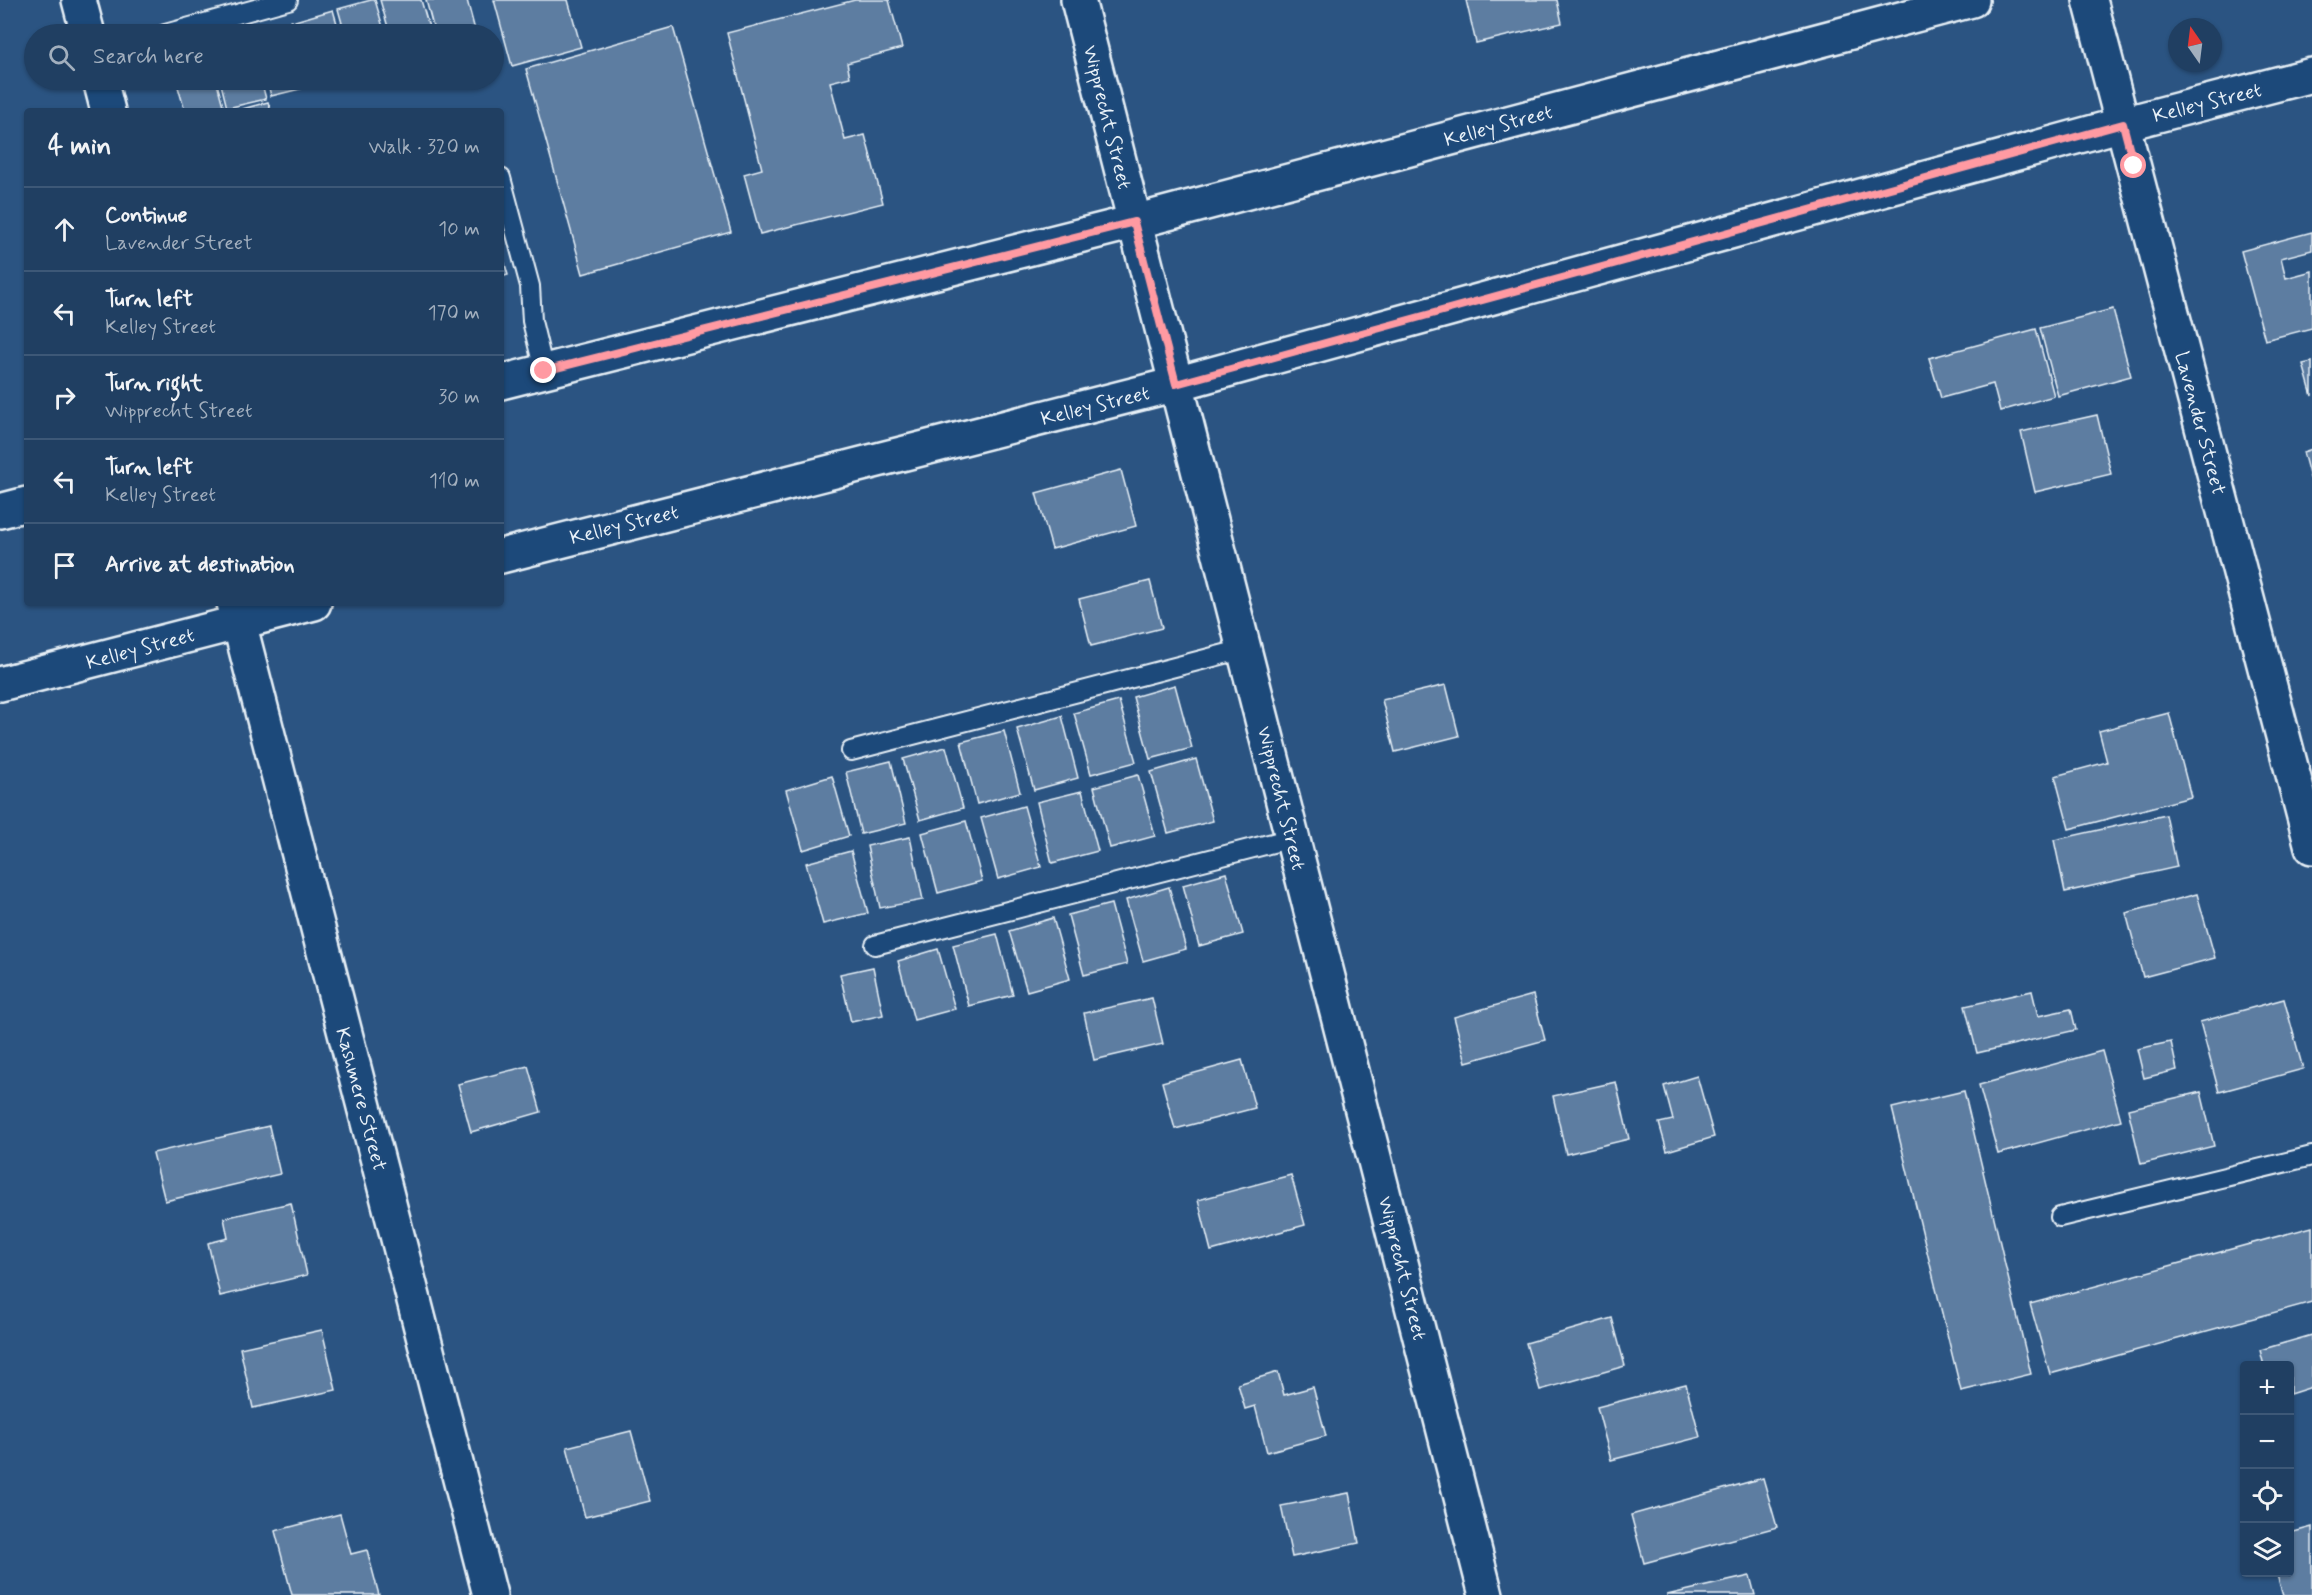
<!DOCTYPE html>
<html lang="en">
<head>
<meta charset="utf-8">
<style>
  :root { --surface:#203f62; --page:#2d4a6b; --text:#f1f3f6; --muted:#a2afbe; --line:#3d5877 }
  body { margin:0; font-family:Mynerve,sans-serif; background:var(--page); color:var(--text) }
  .controls { position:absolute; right:18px; bottom:18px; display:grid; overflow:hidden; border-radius:6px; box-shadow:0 2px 4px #0004 }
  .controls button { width:54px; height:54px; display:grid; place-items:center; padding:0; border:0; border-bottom:2px solid var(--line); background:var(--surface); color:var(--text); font:30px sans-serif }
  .compass { position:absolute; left:2168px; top:18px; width:54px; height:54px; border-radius:50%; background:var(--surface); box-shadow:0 2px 4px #0004; rotate:346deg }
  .stop { position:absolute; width:18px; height:18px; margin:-14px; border:4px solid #ff9aa2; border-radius:50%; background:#fff }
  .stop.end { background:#ff9aa2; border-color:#fff; box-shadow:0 2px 6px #0008 }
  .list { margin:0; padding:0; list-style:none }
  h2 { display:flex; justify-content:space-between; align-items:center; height:78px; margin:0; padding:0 24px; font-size:26px }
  h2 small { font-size:20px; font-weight:400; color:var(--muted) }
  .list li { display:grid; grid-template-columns:39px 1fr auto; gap:18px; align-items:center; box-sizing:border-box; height:84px; padding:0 24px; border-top:2px solid var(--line) }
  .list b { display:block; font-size:22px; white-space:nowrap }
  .list p { margin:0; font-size:20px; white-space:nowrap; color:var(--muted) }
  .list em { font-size:20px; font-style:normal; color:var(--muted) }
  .icon { flex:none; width:33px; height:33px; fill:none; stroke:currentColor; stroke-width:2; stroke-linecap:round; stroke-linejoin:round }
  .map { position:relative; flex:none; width:2312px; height:1595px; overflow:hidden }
  .search { position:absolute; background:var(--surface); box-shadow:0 2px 4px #0004; left:24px; top:24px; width:480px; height:66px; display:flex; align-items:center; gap:15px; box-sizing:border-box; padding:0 21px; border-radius:33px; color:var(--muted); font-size:22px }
  .panel { position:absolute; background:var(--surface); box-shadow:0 2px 4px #0004; left:24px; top:108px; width:480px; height:498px; border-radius:6px }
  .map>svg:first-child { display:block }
</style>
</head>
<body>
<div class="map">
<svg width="2312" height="1595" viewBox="0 0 2312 1595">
  <rect width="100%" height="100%" fill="#2b5482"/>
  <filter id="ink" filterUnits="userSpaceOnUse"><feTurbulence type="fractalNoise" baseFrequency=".0167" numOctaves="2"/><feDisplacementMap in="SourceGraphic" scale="12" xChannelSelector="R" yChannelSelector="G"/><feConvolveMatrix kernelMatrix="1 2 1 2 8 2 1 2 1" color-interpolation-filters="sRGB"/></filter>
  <g filter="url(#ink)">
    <g fill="#5d7da1" stroke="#e8f1f8" stroke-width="1.5">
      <path d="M371 0H375L385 34H345L338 9Z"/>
      <path d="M380 0H421L431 34H390Z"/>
      <path d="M426 0H467L476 34H435Z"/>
      <path d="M494 0H568L581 47 512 66Z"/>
      <path d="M855 0H889L902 48 847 63 850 77 830 82 845 140 865 135 883 203 760 234 744 174 762 169 727 33Z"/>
      <path d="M1466 0H1557L1562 23 1476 43Z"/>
      <path d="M333 10 340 34H299L295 21Z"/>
      <path d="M292 21 295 34H255L254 31Z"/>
      <path d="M673 27 731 232 583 274 526 69Z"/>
      <path d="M176 80H216L224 109 185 111Z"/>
      <path d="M220 80H261L266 99 227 108Z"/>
      <path d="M267 80H306L308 87 271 96Z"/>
      <path d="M268 102 271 111H235Z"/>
      <path d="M2312 232V250L2281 258 2286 278 2312 271V328L2265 340 2241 251Z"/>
      <path d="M501 250 508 275 501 277Z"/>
      <path d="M2113 309 2131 376 2058 396 2040 328Z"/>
      <path d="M2036 329 2054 396 2000 411 1993 384 1941 398 1929 358Z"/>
      <path d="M2312 362V396L2303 364Z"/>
      <path d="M2097 415 2111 474 2035 492 2021 432Z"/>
      <path d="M2312 449V477L2310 478 2303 452Z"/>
      <path d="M1121 470 1136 526 1052 549 1036 493Z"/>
      <path d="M1150 581 1162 628 1091 646 1079 599Z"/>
      <path d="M1175 685 1192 748 1150 759 1133 697Z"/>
      <path d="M1446 685 1459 736 1395 752 1382 700Z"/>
      <path d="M1119 701 1136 762 1091 774 1074 713Z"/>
      <path d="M2169 713 2191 797 2069 829 2055 776 2107 762 2099 731Z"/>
      <path d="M1062 716 1078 778 1034 790 1017 729Z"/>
      <path d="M1004 731 1020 792 977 804 961 742Z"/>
      <path d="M946 747 963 808 920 820 903 759Z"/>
      <path d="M1196 759 1213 821 1168 833 1151 772Z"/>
      <path d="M891 761 906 823 861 834 846 772Z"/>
      <path d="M1138 775 1155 836 1110 848 1094 787Z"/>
      <path d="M832 776 849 836 803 850 786 790Z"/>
      <path d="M1082 791 1098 851 1052 863 1037 802Z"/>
      <path d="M1024 806 1041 867 998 879 981 818Z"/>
      <path d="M2166 815 2177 867 2065 892 2054 840Z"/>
      <path d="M966 821 982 881 938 893 922 833Z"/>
      <path d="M910 837 923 900 880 908 867 846Z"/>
      <path d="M851 851 868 913 823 924 806 863Z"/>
      <path d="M1226 873 1243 934 1199 946 1183 885Z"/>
      <path d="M1169 887 1186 949 1143 961 1126 900Z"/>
      <path d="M2197 894 2215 958 2143 977 2126 913Z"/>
      <path d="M1111 904 1127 964 1084 975 1068 915Z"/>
      <path d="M1053 918 1070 979 1027 991 1009 931Z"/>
      <path d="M997 934 1013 995 969 1006 953 945Z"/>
      <path d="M938 949 955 1009 914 1020 898 961Z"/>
      <path d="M873 967 883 1015 851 1022 840 974Z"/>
      <path d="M2032 991 2038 1016 2071 1009 2076 1030 1977 1053 1965 1006Z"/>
      <path d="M1533 995 1545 1040 1466 1062 1454 1017Z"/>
      <path d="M1152 998 1163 1044 1094 1060 1084 1013Z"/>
      <path d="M2284 999 2303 1069 2219 1092 2200 1022Z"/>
      <path d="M2171 1042 2177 1070 2144 1078 2137 1049Z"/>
      <path d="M2102 1051 2121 1120 1998 1154 1979 1085Z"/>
      <path d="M1242 1060 1255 1108 1175 1129 1162 1082Z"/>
      <path d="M528 1066 541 1112 471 1132 458 1084Z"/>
      <path d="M1697 1076 1714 1137 1667 1151 1659 1123 1673 1120 1664 1086Z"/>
      <path d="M1616 1082 1629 1139 1566 1154 1553 1096Z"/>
      <path d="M1964 1091 2031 1374 1961 1391 1892 1108Z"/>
      <path d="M2201 1092 2214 1146 2141 1164 2128 1109Z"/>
      <path d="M269 1126 280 1174 165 1201 153 1153Z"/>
      <path d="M1291 1175 1305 1225 1211 1251 1198 1200Z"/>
      <path d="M291 1203 307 1275 220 1296 208 1243 228 1238 224 1218Z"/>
      <path d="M2312 1227V1302L2050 1374 2030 1304Z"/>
      <path d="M1612 1318 1625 1366 1540 1390 1526 1343Z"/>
      <path d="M322 1330 336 1390 253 1408 240 1348Z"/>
      <path d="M2312 1335V1387L2290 1394V1366H2264L2260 1350Z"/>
      <path d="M1278 1372 1284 1395 1313 1387 1326 1436 1267 1452 1255 1406 1245 1409 1238 1384Z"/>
      <path d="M1686 1384 1700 1437 1611 1460 1597 1407Z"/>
      <path d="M631 1431 650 1501 585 1517 567 1447Z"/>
      <path d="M1763 1478 1777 1527 1644 1563 1631 1515Z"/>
      <path d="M1349 1493 1359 1543 1292 1557 1281 1506Z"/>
      <path d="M340 1514 351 1554 367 1550 379 1595H292L275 1531Z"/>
      <path d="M2312 1527V1595H2283L2276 1572H2290V1533Z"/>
      <path d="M1750 1576 1755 1595H1667Z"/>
    </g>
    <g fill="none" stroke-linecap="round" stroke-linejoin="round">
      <g stroke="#e8f1f8" stroke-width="22">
        <g id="service">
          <path d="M165 34 288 0"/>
          <path d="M501 178 530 286 532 321 544 371"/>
          <path d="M851 751 1244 649"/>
          <path d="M875 945 1292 838"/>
          <path d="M2060 1217 2312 1156"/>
        </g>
      </g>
      <g stroke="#e8f1f8" stroke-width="38">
        <g id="minor">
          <path d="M79 0 88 34"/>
          <path d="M1078 0 1486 1595"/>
          <path d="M2090 0 2312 847"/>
          <path d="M100 80 108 111"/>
          <path d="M234 603 490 1595"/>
        </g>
      </g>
      <g stroke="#e8f1f8" stroke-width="38">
        <g id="secondary">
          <path d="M501 382 1134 222 1972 0"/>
          <path d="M0 511 27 504"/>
          <path d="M501 556 1176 384 2123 124 2312 75"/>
          <path d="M0 684 314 603"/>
        </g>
      </g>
      <use href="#service" stroke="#1f4a7a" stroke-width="18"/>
      <use href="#minor" stroke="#1f4a7a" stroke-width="33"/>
      <use href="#secondary" stroke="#1f4a7a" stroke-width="33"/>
    </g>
  </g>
  <g fill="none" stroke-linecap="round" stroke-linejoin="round" filter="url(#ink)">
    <path stroke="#ff9aa2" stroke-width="8" d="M544 371 1134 222 1176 384 2123 124 2134 166"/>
  </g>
  <g text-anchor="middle" stroke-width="5" stroke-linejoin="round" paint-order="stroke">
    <g font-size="20" fill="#e8f1f8" stroke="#1f4a7a">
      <text transform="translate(2207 102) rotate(-14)" y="7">Kelley Street</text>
      <text transform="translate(1108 117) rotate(76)" y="7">Wipprecht Street</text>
      <text transform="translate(1498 125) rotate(-15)" y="7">Kelley Street</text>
      <text transform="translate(1095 405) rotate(-14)" y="7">Kelley Street</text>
      <text transform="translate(2201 423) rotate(75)" y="7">Lavender Street</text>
      <text transform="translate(624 524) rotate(-14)" y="7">Kelley Street</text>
      <text transform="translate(140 648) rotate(-15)" y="7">Kelley Street</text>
      <text transform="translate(1282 798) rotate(76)" y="7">Wipprecht Street</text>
      <text transform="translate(362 1099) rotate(75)" y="7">Kashmere Street</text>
      <text transform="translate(1403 1268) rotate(76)" y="7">Wipprecht Street</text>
    </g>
  </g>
</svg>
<div class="controls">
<button>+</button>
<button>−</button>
<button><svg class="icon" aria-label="locate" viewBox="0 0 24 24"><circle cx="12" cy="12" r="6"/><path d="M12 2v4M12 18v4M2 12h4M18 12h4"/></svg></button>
<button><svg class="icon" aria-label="layers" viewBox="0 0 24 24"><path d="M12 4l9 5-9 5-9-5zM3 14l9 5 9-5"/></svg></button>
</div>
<svg class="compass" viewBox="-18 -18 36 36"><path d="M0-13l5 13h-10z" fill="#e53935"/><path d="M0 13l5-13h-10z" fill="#a2afbe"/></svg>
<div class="stop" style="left:2134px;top:166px"></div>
<div class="stop end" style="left:544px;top:371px"></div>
<div class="search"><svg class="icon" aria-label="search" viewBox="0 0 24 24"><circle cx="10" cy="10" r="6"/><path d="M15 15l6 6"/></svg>Search here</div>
<section class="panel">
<h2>4 min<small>Walk · 320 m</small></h2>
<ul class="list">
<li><svg class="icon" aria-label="ahead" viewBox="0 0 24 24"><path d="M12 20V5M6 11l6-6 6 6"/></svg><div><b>Continue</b><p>Lavender Street</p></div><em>10 m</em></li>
<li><svg class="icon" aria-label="left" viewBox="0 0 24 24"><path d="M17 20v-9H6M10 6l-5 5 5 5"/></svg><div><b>Turn left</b><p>Kelley Street</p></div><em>170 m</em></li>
<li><svg class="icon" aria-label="right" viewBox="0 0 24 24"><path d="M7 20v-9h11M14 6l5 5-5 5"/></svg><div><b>Turn right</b><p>Wipprecht Street</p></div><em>30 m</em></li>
<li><svg class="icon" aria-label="left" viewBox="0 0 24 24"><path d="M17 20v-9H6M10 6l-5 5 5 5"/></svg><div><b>Turn left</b><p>Kelley Street</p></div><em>110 m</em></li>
<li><svg class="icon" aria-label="arrive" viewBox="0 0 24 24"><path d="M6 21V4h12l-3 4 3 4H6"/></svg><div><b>Arrive at destination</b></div></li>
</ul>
</section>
</div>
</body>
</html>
